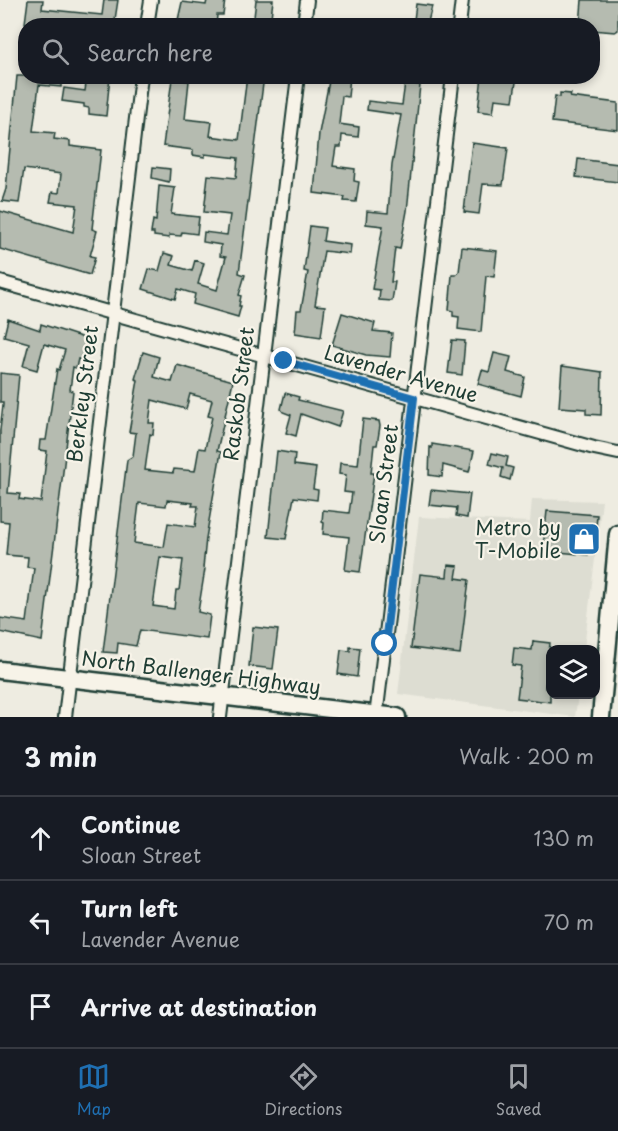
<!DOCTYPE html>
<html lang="en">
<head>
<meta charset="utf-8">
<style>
  :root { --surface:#171b24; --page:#242831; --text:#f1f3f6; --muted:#9ea1a6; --line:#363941; --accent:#1f6fb2 }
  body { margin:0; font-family:"Playpen Sans",sans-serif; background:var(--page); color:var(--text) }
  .controls { position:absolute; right:18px; bottom:18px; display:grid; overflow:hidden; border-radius:12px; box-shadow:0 3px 9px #0003 }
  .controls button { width:54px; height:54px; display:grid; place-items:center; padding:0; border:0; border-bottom:2px solid var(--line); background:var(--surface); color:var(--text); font:30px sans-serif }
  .stop { position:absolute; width:18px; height:18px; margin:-14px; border:4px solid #1f6fb2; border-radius:50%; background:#fff }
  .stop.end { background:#1f6fb2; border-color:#fff; box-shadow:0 2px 6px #0008 }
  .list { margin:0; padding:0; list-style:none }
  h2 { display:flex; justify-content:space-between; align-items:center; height:78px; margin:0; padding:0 24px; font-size:26px }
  h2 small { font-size:20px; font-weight:400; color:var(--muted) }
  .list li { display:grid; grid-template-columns:39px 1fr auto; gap:18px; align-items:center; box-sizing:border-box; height:84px; padding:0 24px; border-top:2px solid var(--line) }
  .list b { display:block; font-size:22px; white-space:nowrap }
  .list p { margin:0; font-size:20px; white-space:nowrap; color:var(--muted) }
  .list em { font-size:20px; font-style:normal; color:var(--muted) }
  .icon { flex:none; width:33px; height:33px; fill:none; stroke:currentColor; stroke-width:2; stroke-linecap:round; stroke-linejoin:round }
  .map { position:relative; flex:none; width:618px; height:717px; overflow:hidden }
  .search { position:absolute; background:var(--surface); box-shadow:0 3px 9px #0003; left:18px; right:18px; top:18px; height:66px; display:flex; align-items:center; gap:15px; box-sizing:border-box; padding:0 21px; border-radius:24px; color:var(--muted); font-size:22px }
  .sheet { height:330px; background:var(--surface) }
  nav { display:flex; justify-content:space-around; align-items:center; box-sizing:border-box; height:84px; border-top:2px solid var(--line); background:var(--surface); font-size:16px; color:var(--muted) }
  nav a { display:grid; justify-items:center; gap:3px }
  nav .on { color:var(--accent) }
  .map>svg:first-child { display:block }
</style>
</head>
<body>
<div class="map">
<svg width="618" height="717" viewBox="0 0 618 717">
  <rect width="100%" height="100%" fill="#eeece1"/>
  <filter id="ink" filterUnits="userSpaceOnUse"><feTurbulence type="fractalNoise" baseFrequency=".0167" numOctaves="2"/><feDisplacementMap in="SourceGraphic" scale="12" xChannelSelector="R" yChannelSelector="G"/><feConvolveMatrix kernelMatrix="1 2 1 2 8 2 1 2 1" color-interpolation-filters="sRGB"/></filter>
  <g filter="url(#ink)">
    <path fill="#ddddd2" d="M532 499 602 501 584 649 550 650V694L578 695 575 717 398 694 419 517 530 522Z"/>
    <g fill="#b5bbb0" stroke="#1f3d34" stroke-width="1.5" fill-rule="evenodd">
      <path d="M28 0H43L42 9 102 15 104 0H118L114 26 25 23Z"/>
      <path d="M207 0H225L223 15H217L216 26 178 20 182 2 206 5Z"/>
      <path d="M256 0H273L270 26H253Z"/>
      <path d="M582 0H618V30L615 32 592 30V26H580Z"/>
      <path d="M416 4 432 6 428 22 414 20Z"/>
      <path d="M17 76H62L61 87 39 85 33 131 55 133 54 139 70 141V146L101 150 92 229 97 231 90 256 95 257 90 275 0 249V211L73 232 77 205 50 202 52 192 59 193 61 174 24 169 19 203 2 201 6 189Z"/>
      <path d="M87 76H110L106 116 89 114V108L84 107V104L62 101 64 88 85 91Z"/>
      <path d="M247 76H264L239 273 245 275 239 295 241 296 239 306H241L238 317 193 304 195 294 178 289 175 299 143 289 149 269 159 271 164 253 174 256 171 265 192 271 195 260 204 263 198 284 217 290 226 257 220 256 221 245 203 242 204 232 227 235 230 215 204 212 208 175 236 178 238 158 205 154V157L193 155V150L163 146 172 79 189 81 185 119 212 122 210 136 239 140Z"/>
      <path d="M330 76H350L348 97 342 96 339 124 359 127 358 137 342 135 341 147H336L333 166 355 169 354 181 359 182 356 202 344 201 345 197 314 193 319 133Z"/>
      <path d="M482 76H517L513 101 495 99 493 113 478 111Z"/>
      <path d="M405 83 420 85 407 211 400 249 395 248 391 282H395L392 301 379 300 380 290 372 289 383 226 366 224 367 211 388 213 392 165 401 115 367 110 368 101 402 105Z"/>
      <path d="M560 93 571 94 570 97 618 103V130L552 122 555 96 560 97Z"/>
      <path d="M472 143 508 148 503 185 483 184 479 214 464 212Z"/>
      <path d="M578 159 618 164V182L576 177Z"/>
      <path d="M153 167 170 169 169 182 152 178Z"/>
      <path d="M159 186 175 188 171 214 199 217 197 234 182 232 181 236 169 235V238L154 236V233H151L153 220 156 221Z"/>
      <path d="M310 226 325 228 323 241 351 245 350 254 324 251 315 305 325 306 321 337 295 333 297 310H301L308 272 304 271Z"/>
      <path d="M462 247 497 251 494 277 486 276 481 332 458 329 459 317 453 316V311L449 310 452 275H456L459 272Z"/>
      <path d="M342 313 375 323 373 331 392 333 390 357 366 355 332 345Z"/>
      <path d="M8 319 40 330 41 324 87 339 82 360 78 359 76 368 73 367 70 390 73 391 42 641 0 632V618L27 622 34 568 27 567 28 557 6 555 9 522 0 521V430L3 405V402H0V373L19 375 8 493 20 494 19 499 41 502 47 451 39 450 40 440H46L57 369 59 370 65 350 44 344 37 370 23 366 29 343 4 336Z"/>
      <path d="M452 340 465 341 462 375 448 373Z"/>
      <path d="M143 352 159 357 154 377 172 382 177 365 233 381 217 451 221 452 206 538 203 568 205 569 198 612 210 615 207 639 140 630 136 646 118 643 117 653 103 652 127 460 133 456 136 433 129 432 138 380 135 379ZM190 394 212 400 208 416 212 417 205 449 199 448 195 471 174 469 173 473 145 470 150 434 153 435 154 423H149L152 400 186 409ZM167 500 193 503 192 506H198L195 527 168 523 164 547 134 543 139 503 166 506ZM160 557 183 560 179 590H176L174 609 153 606Z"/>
      <path d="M494 353 511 357 507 372 525 377 521 396 478 384 482 370 489 372Z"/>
      <path d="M562 366 602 372 601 415 586 414V409L559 407Z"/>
      <path d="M285 393 299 397 298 400 343 411 338 427 301 414 296 436 286 433 291 415 283 412 281 409Z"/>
      <path d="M363 419 379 421 380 426 377 445H374L371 473H374L360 572 345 570 349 537 323 534 324 523 322 522 323 510 349 513 352 493 344 492 346 475 339 474 340 463 358 465Z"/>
      <path d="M432 444 474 451 469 472 443 465 442 477 429 475 430 447 432 448Z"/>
      <path d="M277 451 295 454 294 465 316 468 313 489 318 490 317 500 294 497 286 539 268 537Z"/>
      <path d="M492 453 508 457 506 466 513 468 510 480 501 477 503 468 489 464Z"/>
      <path d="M431 490 470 494 467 518 456 516 457 508 429 505Z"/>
      <path d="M547 511 597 515 594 553 588 552V555L549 551V549L543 548Z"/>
      <path d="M448 565 458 566 456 578 469 580 460 654 411 648 420 574 447 577Z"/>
      <path d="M253 627 278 630 273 669 249 666Z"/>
      <path d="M533 641 550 643 545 688H550V702L517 698 521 666 512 665 514 648 532 650Z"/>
      <path d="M350 647 360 648 357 677 338 674 341 650 350 651Z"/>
    </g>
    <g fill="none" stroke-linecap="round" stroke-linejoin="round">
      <g stroke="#1f3d34" stroke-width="16">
        <g id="street">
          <path d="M147 26 151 0"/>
          <path d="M304 26 307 0"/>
          <path d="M459 26 462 0"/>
          <path d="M0 282 594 448 618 453"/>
          <path d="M65 717 141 76"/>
          <path d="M220 717 298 76"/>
          <path d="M376 717 453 76"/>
        </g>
      </g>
      <g stroke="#1f3d34" stroke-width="21">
        <g id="secondary">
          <path d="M0 670 397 717"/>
          <path d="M601 717 618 534"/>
        </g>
      </g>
      <use href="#street" stroke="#f7f3e8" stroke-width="12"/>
      <use href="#secondary" stroke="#f7f3e8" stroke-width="16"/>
    </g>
  </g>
  <g fill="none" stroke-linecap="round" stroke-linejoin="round" filter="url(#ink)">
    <path stroke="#1f6fb2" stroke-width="8" d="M284 361 414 398 385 644"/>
  </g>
  <defs>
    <g id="shop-square" transform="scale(1.725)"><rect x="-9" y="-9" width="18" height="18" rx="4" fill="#1f6fb2" stroke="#f7f3e8"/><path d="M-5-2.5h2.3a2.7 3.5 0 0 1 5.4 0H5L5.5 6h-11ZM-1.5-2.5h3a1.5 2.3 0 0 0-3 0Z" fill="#fff"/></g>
  </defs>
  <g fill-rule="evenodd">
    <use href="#shop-square" x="584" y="539"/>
  </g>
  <g text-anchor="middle" stroke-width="4.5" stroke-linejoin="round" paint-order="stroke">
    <g font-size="20" fill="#1f3d34" stroke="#f7f3e8">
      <text transform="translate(401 374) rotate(16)" y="7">Lavender Avenue</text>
      <text transform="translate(83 394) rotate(-83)" y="7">Berkley Street</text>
      <text transform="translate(239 394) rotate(-83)" y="7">Raskob Street</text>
      <text transform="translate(384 484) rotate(-83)" y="7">Sloan Street</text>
      <text transform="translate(201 673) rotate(7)" y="7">North Ballenger Highway</text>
    </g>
    <g font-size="20" fill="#1f3d34" stroke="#f7f3e8" text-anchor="end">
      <text x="561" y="535">Metro by<tspan x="561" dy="23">T-Mobile</tspan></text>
    </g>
  </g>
</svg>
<div class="controls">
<button><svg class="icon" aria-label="layers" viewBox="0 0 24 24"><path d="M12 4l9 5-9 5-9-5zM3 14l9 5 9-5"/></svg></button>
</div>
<div class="stop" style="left:385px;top:644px"></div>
<div class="stop end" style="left:284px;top:361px"></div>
<div class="search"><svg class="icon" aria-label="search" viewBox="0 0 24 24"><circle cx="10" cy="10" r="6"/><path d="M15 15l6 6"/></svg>Search here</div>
</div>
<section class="sheet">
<h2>3 min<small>Walk · 200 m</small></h2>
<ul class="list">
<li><svg class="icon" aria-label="ahead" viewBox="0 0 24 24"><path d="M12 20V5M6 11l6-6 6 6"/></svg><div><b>Continue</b><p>Sloan Street</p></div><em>130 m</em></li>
<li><svg class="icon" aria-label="left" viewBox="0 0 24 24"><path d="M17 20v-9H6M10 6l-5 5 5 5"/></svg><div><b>Turn left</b><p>Lavender Avenue</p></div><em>70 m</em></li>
<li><svg class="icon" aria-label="arrive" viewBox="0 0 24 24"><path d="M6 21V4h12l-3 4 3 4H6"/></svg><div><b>Arrive at destination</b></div></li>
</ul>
</section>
<nav>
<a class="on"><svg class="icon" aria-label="map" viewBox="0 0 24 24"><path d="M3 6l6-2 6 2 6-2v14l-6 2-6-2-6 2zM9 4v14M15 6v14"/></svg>Map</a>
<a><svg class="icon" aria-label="directions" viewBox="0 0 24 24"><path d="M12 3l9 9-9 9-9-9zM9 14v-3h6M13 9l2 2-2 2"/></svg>Directions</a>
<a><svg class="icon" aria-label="saved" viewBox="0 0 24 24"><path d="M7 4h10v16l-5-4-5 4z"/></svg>Saved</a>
</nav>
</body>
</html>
